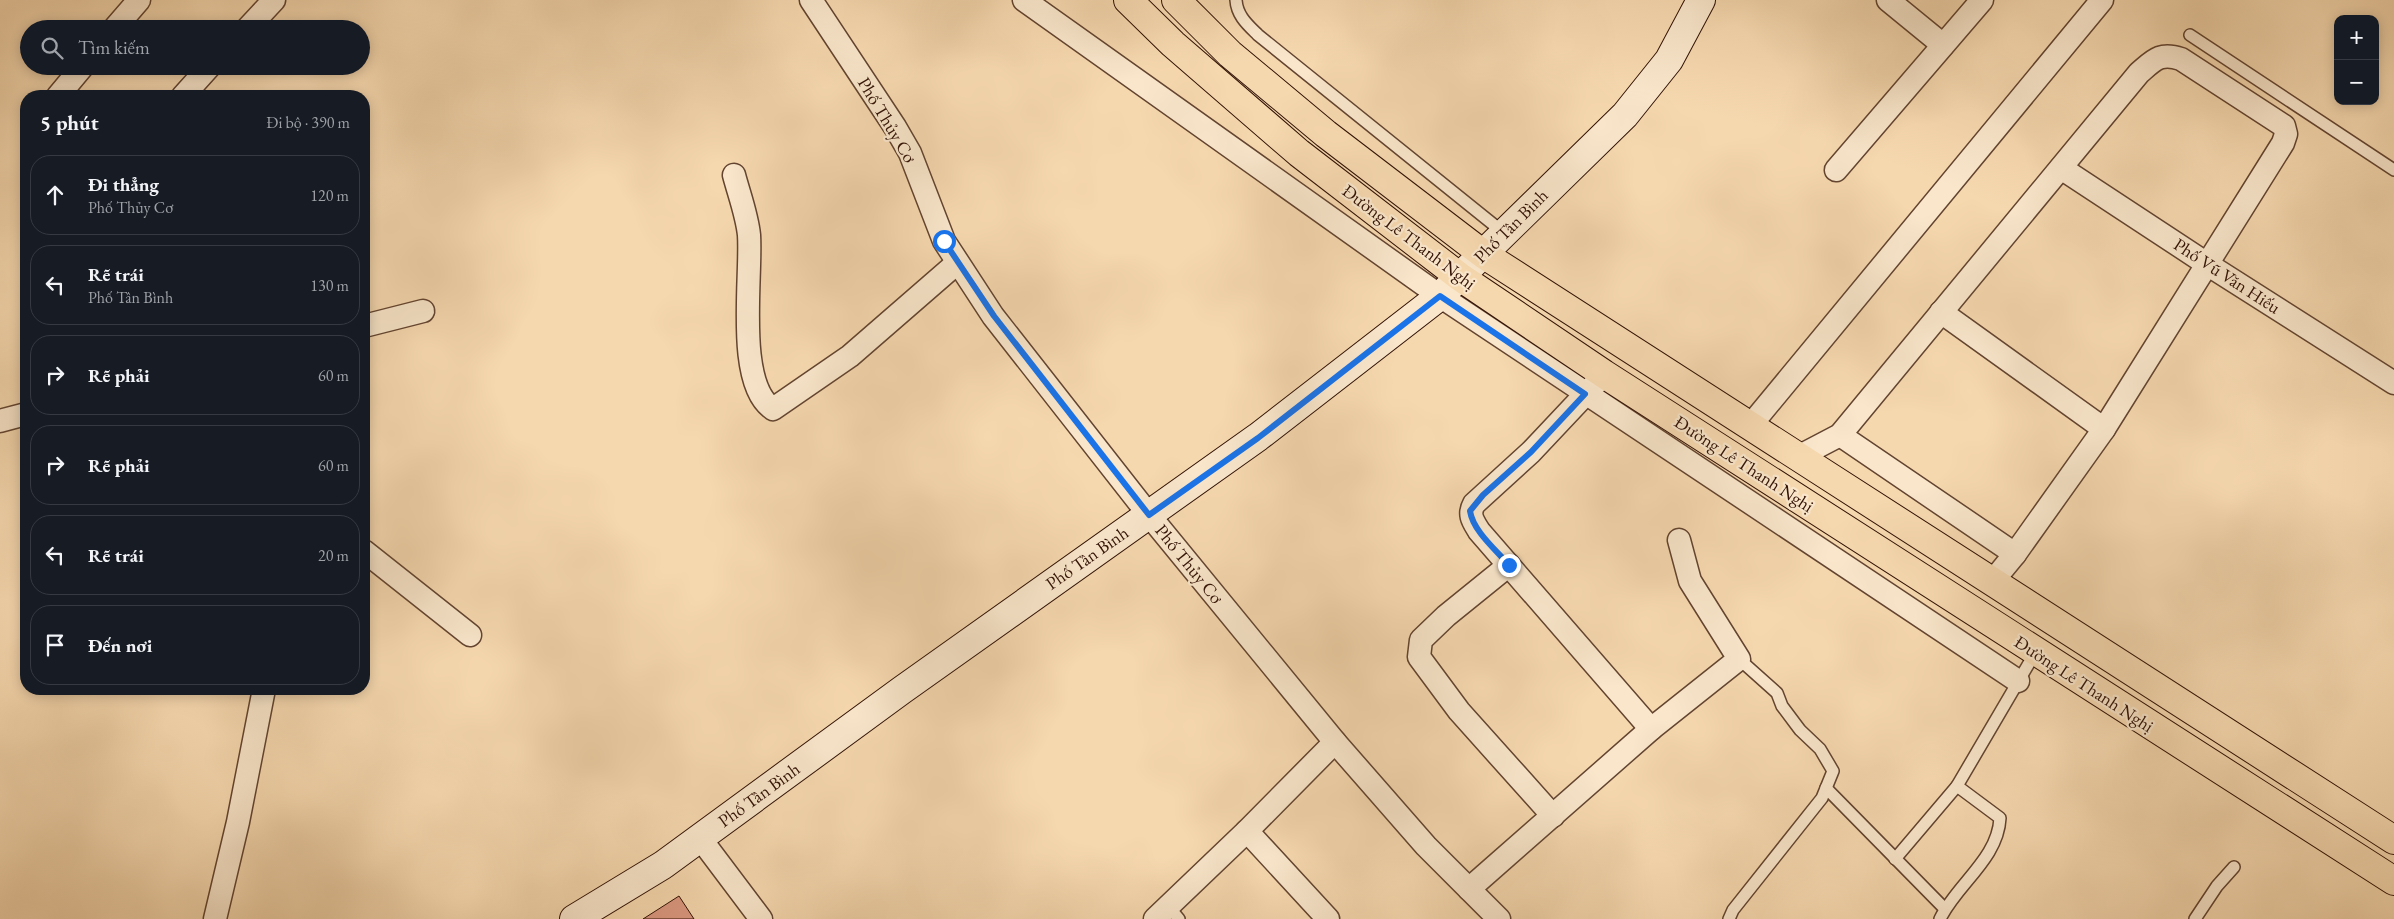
<!DOCTYPE html>
<html lang="vi">
<head>
<meta charset="utf-8">
<style>
  :root { --surface:#171b24; --page:#242831; --text:#f1f3f6; --muted:#9ea1a6; --line:#363941 }
  body { margin:0; font-family:"EB Garamond",serif; background:var(--page); color:var(--text) }
  .controls { position:absolute; right:15px; top:15px; display:grid; overflow:hidden; border-radius:10px; box-shadow:0 2px 12px #0003 }
  .controls button { width:45px; height:45px; display:grid; place-items:center; padding:0; border:0; border-bottom:1px solid var(--line); background:var(--surface); color:var(--text); font:25px sans-serif }
  .stop { position:absolute; width:15px; height:15px; margin:-11px; border:4px solid #1a73e8; border-radius:50%; background:#fff }
  .stop.end { background:#1a73e8; border-color:#fff; box-shadow:0 1px 5px #0008 }
  .list { margin:0; padding:0; list-style:none }
  h2 { display:flex; justify-content:space-between; align-items:center; height:65px; margin:0; padding:0 20px; font-size:21px }
  h2 small { font-size:16px; font-weight:400; color:var(--muted) }
  .list li { display:grid; grid-template-columns:32px 1fr auto; gap:15px; align-items:center; box-sizing:border-box; height:80px; margin:0 10px 10px; padding:0 10px; border:1px solid var(--line); border-radius:20px }
  .list b { display:block; font-size:19px; white-space:nowrap }
  .list p { margin:0; font-size:16px; white-space:nowrap; color:var(--muted) }
  .list em { font-size:16px; font-style:normal; color:var(--muted) }
  .icon { flex:none; width:28px; height:28px; fill:none; stroke:currentColor; stroke-width:2; stroke-linecap:round; stroke-linejoin:round }
  .map { position:relative; flex:none; width:2394px; height:919px; overflow:hidden }
  .search { position:absolute; background:var(--surface); box-shadow:0 2px 12px #0003; left:20px; top:20px; width:350px; height:55px; display:flex; align-items:center; gap:12px; box-sizing:border-box; padding:0 18px; border-radius:28px; color:var(--muted); font-size:19px }
  .panel { position:absolute; background:var(--surface); box-shadow:0 2px 12px #0003; left:20px; top:90px; width:350px; height:605px; border-radius:20px }
  .map>svg:first-child { display:block }
</style>
</head>
<body>
<div class="map">
<svg width="2394" height="919" viewBox="0 0 2394 919">
  <rect width="100%" height="100%" fill="#f6d8af"/>
  <filter id="stains"><feTurbulence type="fractalNoise" baseFrequency=".004" numOctaves="4"/><feColorMatrix values="0 0 0 0 .2 0 0 0 0 .09 0 0 0 0 .02 0 0 0 .5 -.17"/></filter>
  <radialGradient id="worn" r=".72"><stop offset=".6" stop-color="#630" stop-opacity="0"/><stop offset="1" stop-color="#630" stop-opacity=".3"/></radialGradient>
  <path fill="#db9982" stroke="#321205" d="M679 896 694 919H643Z"/>
  <g fill="none" stroke-linecap="round" stroke-linejoin="round">
    <g stroke="#634430" stroke-width="14">
      <g id="lane">
        <path d="M1236 0C1237 16 1248 25 1258 35L1504 233"/>
        <path d="M2190 35 2394 170"/>
        <path d="M1826 788 1945 909"/>
        <path d="M1895 859 1957 786 2035 653"/>
        <path d="M1168 906 1179 919"/>
        <path d="M1729 919 1733 910 1822 798 1833 771 1820 749 1800 730 1782 706 1777 693 1739 659"/>
        <path d="M1940 919C1957 884 1998 859 2000 818L1957 786"/>
        <path d="M2195 919 2217 886 2234 867"/>
      </g>
    </g>
    <g stroke="#634430" stroke-width="25">
      <g id="street">
        <path d="M811 0 895 127 910 153 944 241 993 316 1149 515 1335 742 1426 846 1499 919"/>
        <path d="M1024 0 1440 296 2018 681"/>
        <path d="M1888 0 1943 45"/>
        <path d="M114 29 139 0"/>
        <path d="M247 29 274 0"/>
        <path d="M58 96 83 66"/>
        <path d="M183 96 210 66"/>
        <path d="M2061 168 2207 264 2394 383"/>
        <path d="M1836 170 1982 0"/>
        <path d="M734 175C739 194 747 215 749 235 752 277 735 384 773 409L850 356 957 263"/>
        <path d="M1941 312 2104 429"/>
        <path d="M364 326 423 311"/>
        <path d="M1596 383 1531 452 1474 504C1468 515 1473 521 1479 531L1651 729"/>
        <path d="M0 421 26 414"/>
        <path d="M1750 426 2102 0"/>
        <path d="M1840 435 2015 554"/>
        <path d="M1798 457 1840 435 2139 73C2154 60 2160 52 2181 59L2284 126 2286 134 2283 143 2104 429 2015 554 1992 582"/>
        <path d="M364 551 470 635"/>
        <path d="M1509 565 1446 616 1421 640 1419 657 1459 711 1553 816"/>
        <path d="M1247 831 1328 919"/>
        <path d="M700 838 761 919"/>
        <path d="M1469 889 1651 729 1739 659 1690 581 1679 540"/>
        <path d="M215 919 238 822 264 689"/>
        <path d="M1155 919 1247 831 1335 742"/>
      </g>
    </g>
    <g stroke="#321205" stroke-width="30">
      <path id="secondary" d="M574 919 663 865 902 690 1258 437 1440 296 1625 115 1669 60 1701 0"/>
    </g>
    <g stroke="#321205" stroke-width="30">
      <g id="highway">
        <path d="M1128 0 1173 44 1299 153 1460 277 1604 374 2394 881"/>
        <path d="M1176 0 1230 54 1326 134 1483 254 2394 840"/>
      </g>
    </g>
    <use href="#lane" stroke="#f9e6cb" stroke-width="11"/>
    <use href="#street" stroke="#f9e6cb" stroke-width="22"/>
    <use href="#secondary" stroke="#f9e6cb" stroke-width="28"/>
    <use href="#highway" stroke="#f6d8af" stroke-width="28"/>
  </g>
  <g fill="none" stroke-linecap="round" stroke-linejoin="round">
    <path stroke="#1a73e8" stroke-width="6" d="M944 241 994 316 1149 515 1258 438 1440 296 1585 394 1531 452 1483 495 1470 511C1473 531 1496 550 1509 565"/>
  </g>
  <g text-anchor="middle" stroke-width="4.5" stroke-linejoin="round" paint-order="stroke">
    <g font-size="18" fill="#321205" stroke="#f9e6cb">
      <text transform="translate(887 120) rotate(59)" y="6">Phố Thủy Cơ</text>
      <text transform="translate(1511 226) rotate(-45)" y="6">Phố Tân Bình</text>
      <text transform="translate(1409 237) rotate(37)" y="6">Đường Lê Thanh Nghị</text>
      <text transform="translate(2227 276) rotate(33)" y="6">Phố Vũ Văn Hiếu</text>
      <text transform="translate(1744 464) rotate(33)" y="6">Đường Lê Thanh Nghị</text>
      <text transform="translate(1087 558) rotate(-35)" y="6">Phố Tân Bình</text>
      <text transform="translate(1189 564) rotate(51)" y="6">Phố Thủy Cơ</text>
      <text transform="translate(2084 684) rotate(33)" y="6">Đường Lê Thanh Nghị</text>
      <text transform="translate(759 795) rotate(-36)" y="6">Phố Tân Bình</text>
    </g>
  </g>
  <rect width="100%" height="100%" filter="url(#stains)"/>
  <rect width="100%" height="100%" fill="url(#worn)"/>
</svg>
<div class="controls">
<button>+</button>
<button>−</button>
</div>
<div class="stop" style="left:944px;top:241px"></div>
<div class="stop end" style="left:1509px;top:565px"></div>
<div class="search"><svg class="icon" aria-label="search" viewBox="0 0 24 24"><circle cx="10" cy="10" r="6"/><path d="M15 15l6 6"/></svg>Tìm kiếm</div>
<section class="panel">
<h2>5 phút<small>Đi bộ · 390 m</small></h2>
<ul class="list">
<li><svg class="icon" aria-label="ahead" viewBox="0 0 24 24"><path d="M12 20V5M6 11l6-6 6 6"/></svg><div><b>Đi thẳng</b><p>Phố Thủy Cơ</p></div><em>120 m</em></li>
<li><svg class="icon" aria-label="left" viewBox="0 0 24 24"><path d="M17 20v-9H6M10 6l-5 5 5 5"/></svg><div><b>Rẽ trái</b><p>Phố Tân Bình</p></div><em>130 m</em></li>
<li><svg class="icon" aria-label="right" viewBox="0 0 24 24"><path d="M7 20v-9h11M14 6l5 5-5 5"/></svg><div><b>Rẽ phải</b></div><em>60 m</em></li>
<li><svg class="icon" aria-label="right" viewBox="0 0 24 24"><path d="M7 20v-9h11M14 6l5 5-5 5"/></svg><div><b>Rẽ phải</b></div><em>60 m</em></li>
<li><svg class="icon" aria-label="left" viewBox="0 0 24 24"><path d="M17 20v-9H6M10 6l-5 5 5 5"/></svg><div><b>Rẽ trái</b></div><em>20 m</em></li>
<li><svg class="icon" aria-label="arrive" viewBox="0 0 24 24"><path d="M6 21V4h12l-3 4 3 4H6"/></svg><div><b>Đến nơi</b></div></li>
</ul>
</section>
</div>
</body>
</html>
